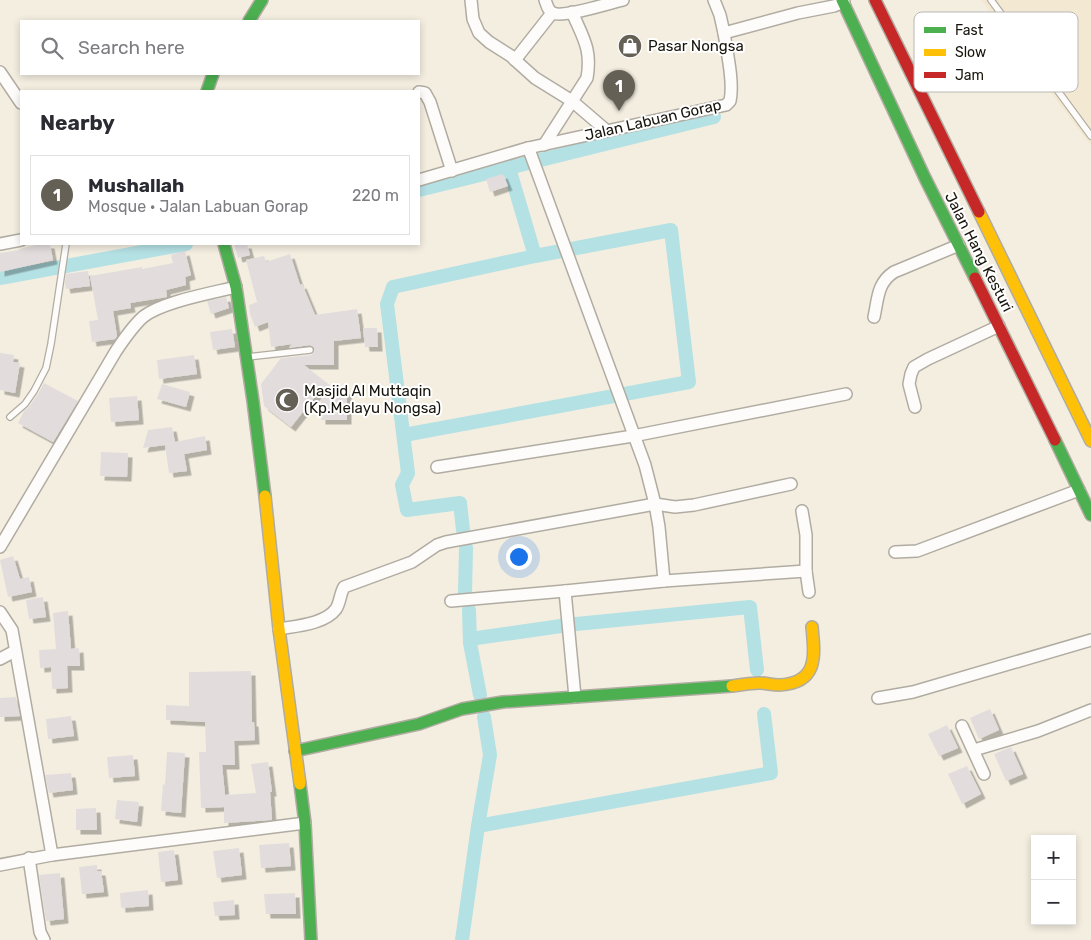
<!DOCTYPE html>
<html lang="en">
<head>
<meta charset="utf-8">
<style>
  :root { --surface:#fff; --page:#f7f7f7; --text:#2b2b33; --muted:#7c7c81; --line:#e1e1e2; --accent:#646056 }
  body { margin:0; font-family:Rubik,sans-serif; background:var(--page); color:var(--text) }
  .controls { position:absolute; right:15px; bottom:15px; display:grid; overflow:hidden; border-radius:0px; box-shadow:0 2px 8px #0003 }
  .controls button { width:45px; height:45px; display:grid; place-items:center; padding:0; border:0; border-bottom:1px solid var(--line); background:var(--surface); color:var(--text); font:25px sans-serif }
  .you { position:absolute; left:518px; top:556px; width:18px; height:18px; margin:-12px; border:4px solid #fff; border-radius:50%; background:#1a73e8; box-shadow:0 0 0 8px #1a73e833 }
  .badge { display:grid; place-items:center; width:32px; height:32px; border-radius:50%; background:var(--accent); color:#fff; font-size:16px; font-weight:700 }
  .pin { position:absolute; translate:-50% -41px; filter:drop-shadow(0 1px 2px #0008) }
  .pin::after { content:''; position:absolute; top:26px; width:18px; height:15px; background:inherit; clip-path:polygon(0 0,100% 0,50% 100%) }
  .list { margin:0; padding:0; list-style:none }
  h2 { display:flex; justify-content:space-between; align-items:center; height:65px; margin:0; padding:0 20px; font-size:21px }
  h2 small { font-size:16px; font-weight:400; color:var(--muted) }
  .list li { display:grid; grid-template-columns:32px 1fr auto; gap:15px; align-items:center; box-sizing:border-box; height:80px; margin:0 10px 10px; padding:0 10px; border:1px solid var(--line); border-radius:0px }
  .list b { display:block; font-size:19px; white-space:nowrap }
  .list p { margin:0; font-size:16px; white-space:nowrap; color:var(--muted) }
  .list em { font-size:16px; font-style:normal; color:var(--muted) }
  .icon { flex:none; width:28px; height:28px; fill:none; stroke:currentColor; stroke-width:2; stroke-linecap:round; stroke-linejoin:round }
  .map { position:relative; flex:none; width:1091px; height:940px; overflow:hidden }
  .search { position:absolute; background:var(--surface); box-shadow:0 2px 8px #0003; left:20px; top:20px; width:400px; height:55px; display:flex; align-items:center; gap:12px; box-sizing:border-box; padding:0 18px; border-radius:0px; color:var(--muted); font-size:19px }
  .panel { position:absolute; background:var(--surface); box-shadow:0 2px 8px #0003; left:20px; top:90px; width:400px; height:155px; border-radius:0px }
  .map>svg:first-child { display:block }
</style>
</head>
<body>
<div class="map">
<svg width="1091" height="940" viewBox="0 0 1091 940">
  <defs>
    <filter id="shadow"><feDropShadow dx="4.5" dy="4.5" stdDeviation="0" flood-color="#0004"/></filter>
  </defs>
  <rect width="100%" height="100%" fill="#f4eee1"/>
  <path fill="#f3e8d2" d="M981 0H1091V146Z"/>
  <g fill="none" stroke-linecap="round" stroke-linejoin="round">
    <g stroke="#b4e1e4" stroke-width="14">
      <path d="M419 190 714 117"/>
      <path d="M0 278 186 244"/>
      <path d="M404 435 689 382 671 230 535 256"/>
      <path d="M463 530 460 503 407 510 402 485 408 473 387 304 393 287 535 256 509 168"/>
      <path d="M465 594 466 548"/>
      <path d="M469 610 470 643 480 695"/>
      <path d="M576 624 750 607 757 670"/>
      <path d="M470 639 561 626"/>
      <path d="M478 826 771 773 764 714"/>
      <path d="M462 940 478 826 490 755 484 717"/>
    </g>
  </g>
  <g fill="#e2dddc" filter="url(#shadow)">
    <path d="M503 174 508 186 490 192 486 179Z"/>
    <path d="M40 244H50L53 260 0 272V253L19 250V249Z"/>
    <path d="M234 244H247L250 255 238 258Z"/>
    <path d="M185 251 191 275 185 277 186 285 166 290 167 297 130 303 131 308 113 311 117 336 115 339 92 342 89 321 98 320 90 276 142 267V269L173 263 171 255Z"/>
    <path d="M290 254 300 285 302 284 315 315 357 309 361 338 334 341V365H304L336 390H347V420H321V389L291 427 264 406 261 384 281 358 311 355 314 352 315 349 313 347 310 345 289 348 292 344 271 347 268 322 255 327 250 314 249 305 257 302 246 260 264 256 266 262Z"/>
    <path d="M88 271 90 286 66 289 65 284 66 274Z"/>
    <path d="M226 297 229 308 211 314 207 301Z"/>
    <path d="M363 328H377L378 347H365Z"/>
    <path d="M232 329 235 347 213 350 210 332Z"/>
    <path d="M0 353 14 355 13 362 20 363 15 393 0 390Z"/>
    <path d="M194 355 197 374 159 379 157 360Z"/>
    <path d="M44 383 78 401 53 442 18 423 24 411 29 407 38 394Z"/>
    <path d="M162 384 190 392 186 407 157 399Z"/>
    <path d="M137 396 139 420 111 422 109 398Z"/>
    <path d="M172 427 175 442 205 436 207 450 184 454 187 471 169 473 165 445 143 448 148 430Z"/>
    <path d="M101 452 128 453 127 477 100 476Z"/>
    <path d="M13 556 20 579 29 577 32 592 8 597 0 560Z"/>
    <path d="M43 597 46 617 29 619 26 600Z"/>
    <path d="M68 611 71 649 79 648 80 666H67L68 688 52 689 51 667 40 668 39 650 56 649 53 613Z"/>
    <path d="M251 671 252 722H254L255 740 234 741 235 765H222L225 795 256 793 251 764 268 762 272 792H270L272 820 224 823V807L201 808 199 752H206L205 722 166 720V705L189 706V672Z"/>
    <path d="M16 697 20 716 0 717V698Z"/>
    <path d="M990 709 999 730 979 739 970 718Z"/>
    <path d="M71 716 74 736 48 739 46 719Z"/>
    <path d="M947 725 958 748 939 756 928 734Z"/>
    <path d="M1011 747 1023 774 1006 781 994 754Z"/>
    <path d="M167 752 185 753 181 813 161 811 163 784 165 785Z"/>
    <path d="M133 755 135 776 109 778 107 757Z"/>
    <path d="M967 766 981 794 962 804 948 774Z"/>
    <path d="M71 773 73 790 49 793 45 775Z"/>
    <path d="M117 800 139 802 137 822 115 819Z"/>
    <path d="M96 808 97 830H76V809Z"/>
    <path d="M289 843 291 866 261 868 259 845Z"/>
    <path d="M239 848 242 875 217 878 213 851Z"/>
    <path d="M174 850 178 880 161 882 158 852Z"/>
    <path d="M97 865V871H101L104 892 82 894 79 867Z"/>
    <path d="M60 873 64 919 46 921 39 875Z"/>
    <path d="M148 890 149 906 121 908 120 893Z"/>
    <path d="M295 893 296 914H266L264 894Z"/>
    <path d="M234 900 235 915 215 916 213 902Z"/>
  </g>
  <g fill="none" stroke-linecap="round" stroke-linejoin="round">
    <g stroke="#b1aca2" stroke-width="8">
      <g id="lane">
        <path d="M991 0 1091 136"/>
        <path d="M248 357 310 350"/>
        <path d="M10 417 25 404 34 391 46 368 51 344 66 244"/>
      </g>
    </g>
    <g stroke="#b1aca2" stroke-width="14">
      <g id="street">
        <path d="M471 0 473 19 479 33 489 42 511 56 515 60 535 78 572 101 607 131"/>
        <path d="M545 0C547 5 548 11 553 13 563 18 610 3 623 0"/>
        <path d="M714 0 720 15 724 33"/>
        <path d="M515 60 552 13"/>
        <path d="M0 72 21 103"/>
        <path d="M419 92 425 93 430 102 452 171"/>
        <path d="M544 145 587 78C592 49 583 38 572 12"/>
        <path d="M528 148 531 155 645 465 655 504 659 527 664 581"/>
        <path d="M419 180 528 148 726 105 730 101C734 83 727 52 724 33L798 13 834 6 844 2"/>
        <path d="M0 244 21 240"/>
        <path d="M874 317C878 299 877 283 894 272L959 245"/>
        <path d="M915 407 909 384 911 374 914 367 928 359 999 326"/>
        <path d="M437 467 633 436 846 394"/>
        <path d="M802 511 806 535V571L809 592"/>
        <path d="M0 547 116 351C124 339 132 327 143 317 161 302 212 293 236 287"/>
        <path d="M895 552 917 551 933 545 1079 490"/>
        <path d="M565 591 575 697"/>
        <path d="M451 601 565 591 664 581 806 571"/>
        <path d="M0 612 12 630 52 855 0 865"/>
        <path d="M279 629C296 626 325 624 336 609 340 603 340 594 344 587L412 562 437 545 446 542 655 504 675 507 694 505 791 484"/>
        <path d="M0 659 15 651"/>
        <path d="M878 698 913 692 1091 640"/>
        <path d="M962 726 984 774"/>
        <path d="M974 750 1038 731 1091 710"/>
        <path d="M52 855 305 823"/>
        <path d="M29 858 40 932 44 940"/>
      </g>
    </g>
    <g stroke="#b1aca2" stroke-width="14">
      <g id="fast">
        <path d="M842 0 925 178 975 278"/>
        <path d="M249 21 262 0"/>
        <path d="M207 91 213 74"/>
        <path d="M224 244 236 287 253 401 265 496"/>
        <path d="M1055 440 1091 515"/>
        <path d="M295 751 419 724 462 709 503 702 732 686"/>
        <path d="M300 784 305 823 311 940"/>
      </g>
    </g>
    <g stroke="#b1aca2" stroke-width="14">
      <g id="slow">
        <path d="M979 212 1091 441"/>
        <path d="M265 496 279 629 300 784"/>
        <path d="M732 686C741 685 750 683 759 683 766 683 772 685 779 685 818 683 815 657 812 627"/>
      </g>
    </g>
    <g stroke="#b1aca2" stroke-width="14">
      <g id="jam">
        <path d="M875 0 979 212"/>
        <path d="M975 278 1055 440"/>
      </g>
    </g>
    <use href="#lane" stroke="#fdfcfa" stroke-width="5.5"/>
    <use href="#street" stroke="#fdfcfa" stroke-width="11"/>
    <use href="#fast" stroke="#4caf50" stroke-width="11"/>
    <use href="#slow" stroke="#ffc107" stroke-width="11"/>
    <use href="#jam" stroke="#c62828" stroke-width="11"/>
  </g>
  <defs>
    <g id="shop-disc" transform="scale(1.25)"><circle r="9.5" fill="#646056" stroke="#fff"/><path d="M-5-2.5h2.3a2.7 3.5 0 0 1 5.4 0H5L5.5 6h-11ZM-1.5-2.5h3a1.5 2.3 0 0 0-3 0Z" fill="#fff"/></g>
    <g id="mosque-disc" transform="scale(1.25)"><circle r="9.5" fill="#646056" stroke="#fff"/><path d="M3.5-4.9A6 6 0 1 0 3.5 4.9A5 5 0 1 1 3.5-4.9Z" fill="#fff"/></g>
  </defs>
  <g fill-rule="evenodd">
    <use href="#shop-disc" x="630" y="46"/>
    <use href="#mosque-disc" x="287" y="400"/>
  </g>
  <g text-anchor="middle" stroke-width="4" stroke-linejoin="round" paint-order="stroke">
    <g font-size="15" fill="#17140b" stroke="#fff" text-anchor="start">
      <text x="648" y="51">Pasar Nongsa</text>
      <text x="304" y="396">Masjid Al Muttaqin<tspan x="304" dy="17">(Kp.Melayu Nongsa)</tspan></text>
    </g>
    <g font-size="15" fill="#17140b" stroke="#fff">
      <text transform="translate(653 120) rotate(-13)" y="5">Jalan Labuan Gorap</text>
      <text transform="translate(979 252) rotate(63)" y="5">Jalan Hang Kesturi</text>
    </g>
  </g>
  <rect x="914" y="12" width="164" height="80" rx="8" fill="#fff" stroke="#b9b8b6" stroke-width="1"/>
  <rect x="924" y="27" width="22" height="6" fill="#4caf50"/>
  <rect x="924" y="49" width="22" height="7" fill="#ffc107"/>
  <rect x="924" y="72" width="22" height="6" fill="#c62828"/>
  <g font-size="14" fill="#17140b">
    <text x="955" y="35">Fast</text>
    <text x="955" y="57">Slow</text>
    <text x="955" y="80">Jam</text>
  </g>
</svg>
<div class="controls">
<button>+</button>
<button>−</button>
</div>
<div class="you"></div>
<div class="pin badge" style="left:619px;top:111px">1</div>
<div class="search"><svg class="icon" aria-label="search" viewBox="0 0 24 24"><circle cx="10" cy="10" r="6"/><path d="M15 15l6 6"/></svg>Search here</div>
<section class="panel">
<h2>Nearby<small></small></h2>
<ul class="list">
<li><span class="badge">1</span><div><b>Mushallah</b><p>Mosque · Jalan Labuan Gorap</p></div><em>220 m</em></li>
</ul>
</section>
</div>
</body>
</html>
